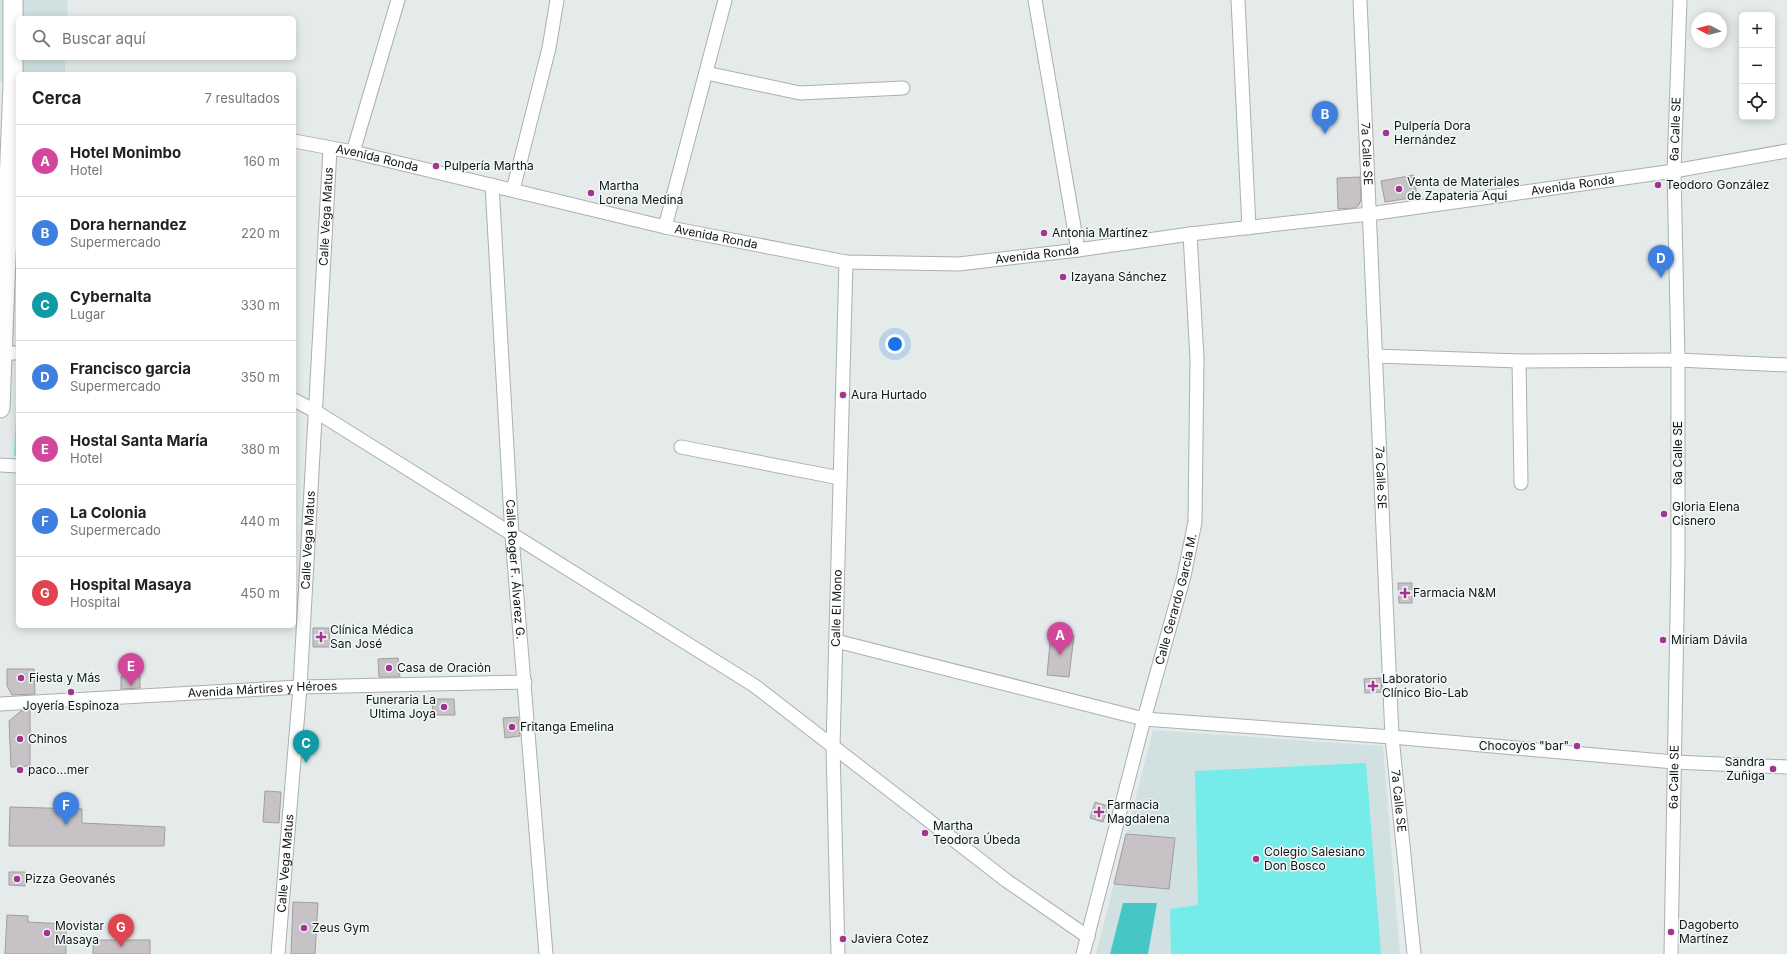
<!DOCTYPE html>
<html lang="es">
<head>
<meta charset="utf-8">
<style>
  :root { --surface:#fff; --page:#f6f6f6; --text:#222; --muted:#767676; --line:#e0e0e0; --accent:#a43491 }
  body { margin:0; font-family:Inter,sans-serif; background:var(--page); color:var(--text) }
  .controls { position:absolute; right:12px; top:12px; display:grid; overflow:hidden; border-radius:6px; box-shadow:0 2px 10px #0003 }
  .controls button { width:36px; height:36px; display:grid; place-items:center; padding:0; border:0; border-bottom:1px solid var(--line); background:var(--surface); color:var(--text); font:20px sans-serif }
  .compass { position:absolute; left:1691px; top:12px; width:36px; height:36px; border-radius:50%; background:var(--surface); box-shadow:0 2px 10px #0003; rotate:277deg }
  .you { position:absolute; left:895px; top:344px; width:14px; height:14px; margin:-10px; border:3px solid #fff; border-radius:50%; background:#1a73e8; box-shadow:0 0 0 6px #1a73e833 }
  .badge { display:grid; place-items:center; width:26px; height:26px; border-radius:50%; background:var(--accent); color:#fff; font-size:13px; font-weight:700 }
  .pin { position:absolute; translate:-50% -33px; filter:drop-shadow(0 1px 2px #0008) }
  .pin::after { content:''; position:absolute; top:21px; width:14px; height:12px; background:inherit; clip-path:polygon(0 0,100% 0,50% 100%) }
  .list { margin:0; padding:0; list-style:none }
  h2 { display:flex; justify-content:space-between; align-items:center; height:52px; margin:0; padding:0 16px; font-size:17px }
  h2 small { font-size:13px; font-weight:400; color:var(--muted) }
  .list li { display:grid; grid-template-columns:26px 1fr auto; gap:12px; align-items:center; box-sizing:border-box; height:72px; padding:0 16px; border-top:1px solid var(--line) }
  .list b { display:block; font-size:15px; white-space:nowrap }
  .list p { margin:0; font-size:13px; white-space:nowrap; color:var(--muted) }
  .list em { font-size:13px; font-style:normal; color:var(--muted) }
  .icon { flex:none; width:22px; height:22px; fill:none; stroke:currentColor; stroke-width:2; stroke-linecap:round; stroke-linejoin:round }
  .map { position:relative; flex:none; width:1787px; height:954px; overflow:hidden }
  .search { position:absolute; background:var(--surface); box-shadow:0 2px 10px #0003; left:16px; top:16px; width:280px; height:44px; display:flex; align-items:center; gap:10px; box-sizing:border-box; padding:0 14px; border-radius:6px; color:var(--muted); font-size:15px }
  .panel { position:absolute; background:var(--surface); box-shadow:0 2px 10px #0003; left:16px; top:72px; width:280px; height:556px; border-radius:6px }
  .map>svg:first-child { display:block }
</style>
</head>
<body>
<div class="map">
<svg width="1787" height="954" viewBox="0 0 1787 954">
  <rect width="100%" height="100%" fill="#e4ebea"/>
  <g fill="#d1e1e1">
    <path d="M0 0H67L68 18H18V58H69L65 59V74H18V85L0 81Z"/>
    <path d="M1153 730 1383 746 1400 954H1096Z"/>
  </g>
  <g fill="#75ebea">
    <path d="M18 376V456H14Z"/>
    <path d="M1366 763 1381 954H1171L1170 909 1198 905 1195 771Z"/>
  </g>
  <path fill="#46c7c6" d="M1123 903H1157L1148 954H1110Z"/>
  <g fill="#c6c2c5" stroke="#a19da0">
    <path d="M1414 175 1417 197 1385 202 1381 181Z"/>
    <path d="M1360 177 1361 199 1359 205 1355 208 1338 209 1337 178Z"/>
    <path d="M1398 583H1412V603H1399Z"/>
    <path d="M313 628H329L330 647H313Z"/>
    <path d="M1051 632 1074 635 1069 677 1047 675Z"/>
    <path d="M398 658 400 677H379L378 659Z"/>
    <path d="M7 669H34L35 694 12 695 7 686Z"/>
    <path d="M121 676H140V688L121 689Z"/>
    <path d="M1381 678 1382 692 1365 693 1364 679Z"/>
    <path d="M432 699H454L455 715H433Z"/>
    <path d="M30 710V766L11 767 9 721 21 711Z"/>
    <path d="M518 717 520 736 505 738 503 718Z"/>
    <path d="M265 791 281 792 279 823 263 822Z"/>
    <path d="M1095 802 1108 806 1103 822 1090 818Z"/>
    <path d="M10 807 82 809V823L165 827 164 846H9Z"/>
    <path d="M1126 834 1175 838 1169 889 1114 884Z"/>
    <path d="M9 872H25V886L9 885Z"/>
    <path d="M293 902 318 903 315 954H291Z"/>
    <path d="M7 915 28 916V922L66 924V954H5Z"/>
    <rect x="93" y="940" width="57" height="14"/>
  </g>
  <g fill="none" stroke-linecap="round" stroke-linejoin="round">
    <g stroke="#aab0b0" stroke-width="15">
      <g id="street">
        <path d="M1035 0 1078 250"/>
        <path d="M1238 0 1249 228"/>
        <path id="s1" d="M1360 0 1392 737 1414 954"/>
        <path d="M706 73 800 93 903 88"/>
        <path id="s2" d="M294 141 353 152 665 227 846 262 959 264 1078 250 1190 234 1369 214 1674 171 1787 151"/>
        <path d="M353 152 398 0"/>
        <path id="s3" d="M492 185 512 536 546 954"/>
        <path d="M513 190 549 48 557 0"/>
        <path d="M665 227 725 0"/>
        <path d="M2 353H18"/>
        <path d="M1375 356 1519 361 1678 360 1787 365"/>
        <path d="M1519 361 1521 483"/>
        <path d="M294 400 315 411 755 686 1007 881 1088 937"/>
        <path d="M681 447 840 478"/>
        <path d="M0 465 18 466"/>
        <path d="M836 641 1144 719 1392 737 1674 762 1787 767"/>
        <path id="s4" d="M0 704 300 687 525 682"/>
        <path id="s5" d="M278 954 300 687 330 149"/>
        <path id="s6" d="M838 954 833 746 846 262"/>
        <path id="s7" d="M1083 954 1144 719 1184 576 1195 522 1197 358 1190 234"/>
        <path id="s8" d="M1671 954 1678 560V360L1674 171 1680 0"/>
      </g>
    </g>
    <g stroke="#aab0b0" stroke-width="21">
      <path id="secondary" d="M0 408 13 84V0"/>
    </g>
    <use href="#street" stroke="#fff" stroke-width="13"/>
    <use href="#secondary" stroke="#fff" stroke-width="19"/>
  </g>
  <g fill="#a43491" stroke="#f1f8f8" stroke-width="1.5">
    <circle cx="1386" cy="133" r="4"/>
    <circle cx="436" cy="166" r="4"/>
    <circle cx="1658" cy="185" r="4"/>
    <circle cx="1399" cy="189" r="4"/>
    <circle cx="591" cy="193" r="4"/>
    <circle cx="1044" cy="233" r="4"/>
    <circle cx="1063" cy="277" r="4"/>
    <circle cx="843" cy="395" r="4"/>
    <circle cx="1664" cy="514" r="4"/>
    <path d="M1403 587h4v4h4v4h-4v4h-4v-4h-4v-4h4z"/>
    <path d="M319 631h4v4h4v4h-4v4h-4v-4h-4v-4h4z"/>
    <circle cx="1663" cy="640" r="4"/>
    <circle cx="389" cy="668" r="4"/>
    <circle cx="21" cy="678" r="4"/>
    <path d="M1371 680h4v4h4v4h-4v4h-4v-4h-4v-4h4z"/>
    <circle cx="71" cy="692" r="4"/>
    <circle cx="444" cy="707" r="4"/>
    <circle cx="512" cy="727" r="4"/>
    <circle cx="20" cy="739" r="4"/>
    <circle cx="1577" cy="746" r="4"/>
    <circle cx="1773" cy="769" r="4"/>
    <circle cx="20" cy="770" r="4"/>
    <path d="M1097 806h4v4h4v4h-4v4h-4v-4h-4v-4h4z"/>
    <circle cx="925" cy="833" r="4"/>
    <circle cx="1256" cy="859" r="4"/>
    <circle cx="17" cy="879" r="4"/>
    <circle cx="304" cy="928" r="4"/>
    <circle cx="1671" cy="932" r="4"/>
    <circle cx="47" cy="933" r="4"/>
    <circle cx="843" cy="939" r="4"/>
  </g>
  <g text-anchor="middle" stroke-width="3" stroke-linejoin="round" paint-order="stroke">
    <g font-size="12" fill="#121414" stroke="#f1f8f8" text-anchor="start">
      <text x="1394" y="130">Pulpería Dora<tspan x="1394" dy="14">Hernández</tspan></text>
      <text x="444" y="170">Pulpería Martha</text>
      <text x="1407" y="186">Venta de Materiales<tspan x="1407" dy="14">de Zapateria Aqui</tspan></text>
      <text x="1666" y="189">Teodoro González</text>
      <text x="599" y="190">Martha<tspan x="599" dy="14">Lorena Medina</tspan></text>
      <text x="1052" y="237">Antonia Martínez</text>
      <text x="1071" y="281">Izayana Sánchez</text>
      <text x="851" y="399">Aura Hurtado</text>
      <text x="1672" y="511">Gloria Elena<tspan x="1672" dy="14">Cisnero</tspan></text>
      <text x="1413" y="597">Farmacia N&amp;M</text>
      <text x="330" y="634">Clínica Médica<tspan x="330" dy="14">San José</tspan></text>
      <text x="1671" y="644">Míriam Dávila</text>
      <text x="397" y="672">Casa de Oración</text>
      <text x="29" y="682">Fiesta y Más</text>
      <text x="1382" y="683">Laboratorio<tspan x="1382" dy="14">Clínico Bio-Lab</tspan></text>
      <text x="436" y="704" text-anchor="end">Funeraria La<tspan x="436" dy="14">Ultima Joya</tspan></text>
      <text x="71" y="710" text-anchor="middle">Joyería Espinoza</text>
      <text x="520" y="731">Fritanga Emelina</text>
      <text x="28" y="743">Chinos</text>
      <text x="1569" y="750" text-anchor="end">Chocoyos "bar"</text>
      <text x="1765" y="766" text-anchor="end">Sandra<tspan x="1765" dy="14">Zuñiga</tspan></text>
      <text x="28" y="774">paco...mer</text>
      <text x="1107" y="809">Farmacia<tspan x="1107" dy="14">Magdalena</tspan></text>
      <text x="933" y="830">Martha<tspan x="933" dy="14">Teodora Úbeda</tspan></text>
      <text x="1264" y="856">Colegio Salesiano<tspan x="1264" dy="14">Don Bosco</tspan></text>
      <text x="25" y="883">Pizza Geovanés</text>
      <text x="1679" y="929">Dagoberto<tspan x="1679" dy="14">Martínez</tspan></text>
      <text x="55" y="930">Movistar<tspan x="55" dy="14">Masaya</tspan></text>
      <text x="312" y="932">Zeus Gym</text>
      <text x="851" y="943">Javiera Cotez</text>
    </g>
    <g font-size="12" fill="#121414" stroke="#f1f8f8">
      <text dy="4" stroke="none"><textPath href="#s8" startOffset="825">6a Calle SE</textPath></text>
      <text dy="4" stroke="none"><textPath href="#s1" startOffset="154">7a Calle SE</textPath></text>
      <text dy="4" stroke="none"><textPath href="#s2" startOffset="85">Avenida Ronda</textPath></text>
      <text dy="4" stroke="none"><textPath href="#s2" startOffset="1297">Avenida Ronda</textPath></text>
      <text dy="4" stroke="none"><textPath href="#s5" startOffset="739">Calle Vega Matus</textPath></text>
      <text dy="4" stroke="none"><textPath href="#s2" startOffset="433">Avenida Ronda</textPath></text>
      <text dy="4" stroke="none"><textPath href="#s2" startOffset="757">Avenida Ronda</textPath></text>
      <text transform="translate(1678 453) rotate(-90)" y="4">6a Calle SE</text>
      <text dy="4" stroke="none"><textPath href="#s1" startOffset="478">7a Calle SE</textPath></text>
      <text dy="4" stroke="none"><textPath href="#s5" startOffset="415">Calle Vega Matus</textPath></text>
      <text dy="4" stroke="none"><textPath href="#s3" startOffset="385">Calle Roger F. Álvarez G.</textPath></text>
      <text dy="4" stroke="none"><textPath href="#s7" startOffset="367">Calle Gerardo García M.</textPath></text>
      <text dy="4" stroke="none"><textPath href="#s6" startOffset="346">Calle El Mono</textPath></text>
      <text dy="4" stroke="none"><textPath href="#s4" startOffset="263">Avenida Mártires y Héroes</textPath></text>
      <text dy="4" stroke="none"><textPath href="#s8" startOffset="177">6a Calle SE</textPath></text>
      <text dy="4" stroke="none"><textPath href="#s1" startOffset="802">7a Calle SE</textPath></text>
      <text dy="4" stroke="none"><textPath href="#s5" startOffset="91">Calle Vega Matus</textPath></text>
    </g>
  </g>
</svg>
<div class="controls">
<button>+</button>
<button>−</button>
<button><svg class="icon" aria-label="locate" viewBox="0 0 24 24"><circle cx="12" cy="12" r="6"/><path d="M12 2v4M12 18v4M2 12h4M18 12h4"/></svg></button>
</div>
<svg class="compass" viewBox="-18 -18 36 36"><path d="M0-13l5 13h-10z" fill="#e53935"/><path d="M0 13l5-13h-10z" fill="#767676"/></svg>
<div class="you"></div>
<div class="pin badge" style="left:1060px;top:655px;background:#d1479c">A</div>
<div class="pin badge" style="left:1325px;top:134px;background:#3f7fe0">B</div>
<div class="pin badge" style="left:306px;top:763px;background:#0f9aa8">C</div>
<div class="pin badge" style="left:1661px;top:278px;background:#3f7fe0">D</div>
<div class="pin badge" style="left:131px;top:686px;background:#d1479c">E</div>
<div class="pin badge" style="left:66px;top:825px;background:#3f7fe0">F</div>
<div class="pin badge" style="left:121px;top:947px;background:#e0444e">G</div>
<div class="search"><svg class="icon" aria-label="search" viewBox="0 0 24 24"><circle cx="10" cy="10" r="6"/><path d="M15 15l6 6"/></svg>Buscar aquí</div>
<section class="panel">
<h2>Cerca<small>7 resultados</small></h2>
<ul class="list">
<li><span class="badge" style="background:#d1479c">A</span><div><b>Hotel Monimbo</b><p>Hotel</p></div><em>160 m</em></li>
<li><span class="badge" style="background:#3f7fe0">B</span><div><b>Dora hernandez</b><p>Supermercado</p></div><em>220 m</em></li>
<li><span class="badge" style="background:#0f9aa8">C</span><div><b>Cybernalta</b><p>Lugar</p></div><em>330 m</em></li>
<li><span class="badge" style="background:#3f7fe0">D</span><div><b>Francisco garcia</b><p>Supermercado</p></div><em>350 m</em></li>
<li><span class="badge" style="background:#d1479c">E</span><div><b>Hostal Santa María</b><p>Hotel</p></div><em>380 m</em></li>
<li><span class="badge" style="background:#3f7fe0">F</span><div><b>La Colonia</b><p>Supermercado</p></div><em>440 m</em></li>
<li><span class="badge" style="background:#e0444e">G</span><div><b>Hospital Masaya</b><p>Hospital</p></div><em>450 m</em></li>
</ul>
</section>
</div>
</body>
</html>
